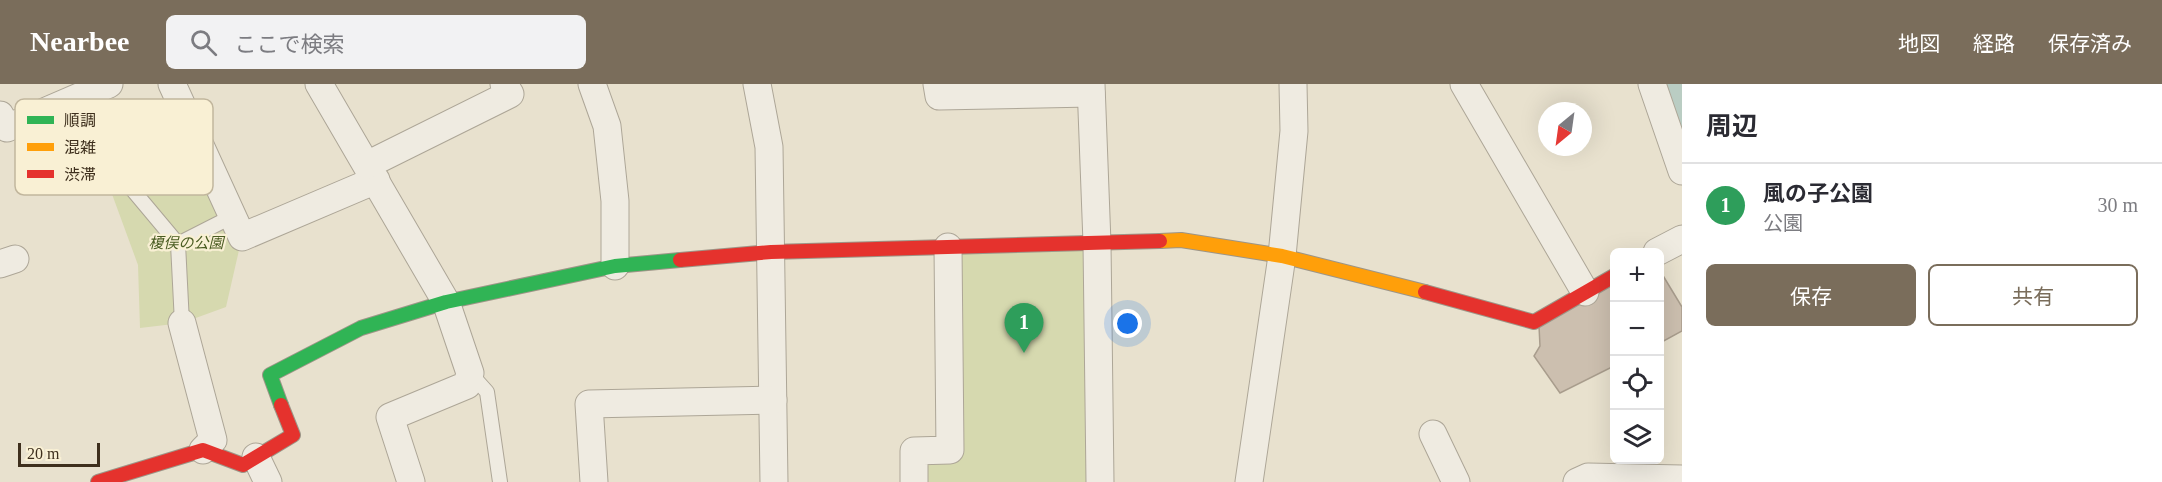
<!DOCTYPE html>
<html lang="ja">
<head>
<meta charset="utf-8">
<style>
  :root { --surface:#fff; --page:#f2f2f3; --text:#2b2b33; --muted:#7c7c81; --line:#e1e1e2; --accent:#7a6d5b }
  body { margin:0; font-family:"Times New Roman","Noto Sans JP",serif; background:var(--page); color:var(--text) }
  .controls { position:absolute; right:18px; bottom:18px; display:grid; overflow:hidden; border-radius:9px; box-shadow:0 6px 24px #0002 }
  .controls button { width:54px; height:54px; display:grid; place-items:center; padding:0; border:0; border-bottom:2px solid var(--line); background:var(--surface); color:var(--text); font:30px sans-serif }
  .compass { position:absolute; left:1538px; top:18px; width:54px; height:54px; border-radius:50%; background:var(--surface); box-shadow:0 6px 24px #0002; rotate:209deg }
  .scale { position:absolute; left:18px; bottom:15px; width:82px; box-sizing:border-box; padding-left:6px; border:3px solid #3e2f1d; border-top:0; font-size:16px; line-height:21px; white-space:nowrap; color:#3e2f1d; -webkit-text-stroke:4px #f9f0d4; paint-order:stroke }
  .you { position:absolute; left:1128px; top:240px; width:21px; height:21px; margin:-15px; border:4px solid #fff; border-radius:50%; background:#1a73e8; box-shadow:0 0 0 9px #1a73e833 }
  .badge { display:grid; place-items:center; width:39px; height:39px; border-radius:50%; background:var(--accent); color:#fff; font-size:20px; font-weight:700 }
  .pin { position:absolute; translate:-50% -50px; filter:drop-shadow(0 2px 3px #0008) }
  .pin::after { content:''; position:absolute; top:32px; width:21px; height:18px; background:inherit; clip-path:polygon(0 0,100% 0,50% 100%) }
  .list { margin:0; padding:0; list-style:none }
  h2 { display:flex; justify-content:space-between; align-items:center; height:78px; margin:0; padding:0 24px; font-size:26px }
  h2 small { font-size:20px; font-weight:400; color:var(--muted) }
  .list li { display:grid; grid-template-columns:39px 1fr auto; gap:18px; align-items:center; box-sizing:border-box; height:84px; padding:0 24px; border-top:2px solid var(--line) }
  .list b { display:block; font-size:22px; white-space:nowrap }
  .list p { margin:0; font-size:20px; white-space:nowrap; color:var(--muted) }
  .list em { font-size:20px; font-style:normal; color:var(--muted) }
  .actions { display:flex; gap:12px; padding:18px 24px }
  .actions a { flex:1; padding:14px 0; border:2px solid var(--accent); border-radius:9px; text-align:center; font-size:21px; color:var(--accent) }
  .actions .main { background:var(--accent); color:#fff }
  .icon { flex:none; width:33px; height:33px; fill:none; stroke:currentColor; stroke-width:2; stroke-linecap:round; stroke-linejoin:round }
  .map { position:relative; flex:none; width:1682px; height:398px; overflow:hidden }
  header { display:flex; align-items:center; gap:36px; box-sizing:border-box; height:84px; padding:0 30px; background:var(--accent); color:#fff }
  header strong { font-size:28px }
  nav { display:flex; gap:33px; margin-inline-start:auto; font-size:21px }
  .search { width:420px; height:54px; background:var(--page); display:flex; align-items:center; gap:15px; box-sizing:border-box; padding:0 21px; border-radius:9px; color:var(--muted); font-size:22px }
  main { display:flex }
  aside { flex:1; background:var(--surface) }
  .map>svg:first-child { display:block }
</style>
</head>
<body>
<header>
<strong>Nearbee</strong>
<div class="search"><svg class="icon" aria-label="search" viewBox="0 0 24 24"><circle cx="10" cy="10" r="6"/><path d="M15 15l6 6"/></svg>ここで検索</div>
<nav><a>地図</a><a>経路</a><a>保存済み</a></nav>
</header>
<main>
<div class="map">
<svg width="1682" height="398" viewBox="0 0 1682 398">
  <rect width="100%" height="100%" fill="#e8e1ce"/>
  <g fill="#d6d9af">
    <path d="M189 52 242 153 226 223 182 239 140 244 138 181 105 91Z"/>
    <path d="M1092 164 1096 398H924V378L953 370 954 168Z"/>
  </g>
  <g fill="none" stroke-linecap="round" stroke-linejoin="round">
    <path stroke="#bacdc3" stroke-width="50" d="M1670 0 1682 29"/>
  </g>
  <g fill="#ccbfaf" stroke="#a99d8d" stroke-width="1.5">
    <path d="M1662 190 1682 223V247L1660 259V192Z"/>
    <path d="M1614 192V282L1560 309 1534 272 1540 262 1539 242Z"/>
  </g>
  <g fill="none" stroke-linecap="round" stroke-linejoin="round">
    <g stroke="#ada697" stroke-width="16">
      <g id="lane">
        <path d="M116 86 178 160 182 239"/>
        <path d="M178 160 233 132"/>
        <path d="M470 289 487 308 500 398"/>
      </g>
    </g>
    <g stroke="#ada697" stroke-width="29">
      <g id="street">
        <path d="M172 0 242 153 376 96"/>
        <path d="M319 0 446 218 470 289 467 301 390 333 411 398"/>
        <path d="M592 0 607 42 615 117V182"/>
        <path d="M757 0 769 63 774 398"/>
        <path d="M937 0 939 12 1091 9"/>
        <path d="M1091 0 1097 159 1100 398"/>
        <path d="M1464 0 1585 208"/>
        <path d="M1652 0 1682 87"/>
        <path d="M85 10 116 86"/>
        <path d="M0 31 7 44 109 0"/>
        <path d="M367 81 510 10 504 0"/>
        <path d="M1657 168 1682 155"/>
        <path d="M0 180 15 175"/>
        <path d="M182 239 213 356 203 366"/>
        <path d="M1433 350 1456 398"/>
        <path d="M256 373 268 398"/>
        <path d="M594 398 589 320 773 316"/>
        <path d="M914 398V367L950 366 948 163"/>
        <path d="M1249 398 1282 172 1294 47 1293 0"/>
        <path d="M1577 398 1588 393 1682 395"/>
      </g>
    </g>
    <g stroke="#9d9587" stroke-width="16">
      <path id="fast" d="M281 321 270 291 361 244 446 218 615 182 680 176"/>
    </g>
    <g stroke="#9d9587" stroke-width="16">
      <path id="slow" d="M1160 157 1181 156 1282 172 1425 208"/>
    </g>
    <g stroke="#9d9587" stroke-width="16">
      <g id="jam">
        <path d="M680 176 771 168 1160 157"/>
        <path d="M1425 208 1534 238 1614 192"/>
        <path d="M98 398 203 366 243 381 293 351 281 321"/>
      </g>
    </g>
    <use href="#lane" stroke="#efebe1" stroke-width="14"/>
    <use href="#street" stroke="#efebe1" stroke-width="27"/>
    <use href="#fast" stroke="#30b455" stroke-width="14"/>
    <use href="#slow" stroke="#ff9f0a" stroke-width="14"/>
    <use href="#jam" stroke="#e5322d" stroke-width="14"/>
  </g>
  <g text-anchor="middle" stroke-width="4.5" stroke-linejoin="round" paint-order="stroke">
    <g font-size="15" font-style="italic" fill="#4a5c22" stroke="#f9f0d4">
      <text x="186" y="164">榎俣の公園</text>
    </g>
  </g>
  <rect x="15" y="15" width="198" height="96" rx="9" fill="#f9f0d4" stroke="#c1b69d" stroke-width="1.5"/>
  <rect x="27" y="32" width="27" height="8" fill="#30b455"/>
  <rect x="27" y="59" width="27" height="8" fill="#ff9f0a"/>
  <rect x="27" y="86" width="27" height="8" fill="#e5322d"/>
  <g font-size="16" fill="#3e2f1d">
    <text x="64" y="42">順調</text>
    <text x="64" y="69">混雑</text>
    <text x="64" y="96">渋滞</text>
  </g>
</svg>
<div class="controls">
<button>+</button>
<button>−</button>
<button><svg class="icon" aria-label="locate" viewBox="0 0 24 24"><circle cx="12" cy="12" r="6"/><path d="M12 2v4M12 18v4M2 12h4M18 12h4"/></svg></button>
<button><svg class="icon" aria-label="layers" viewBox="0 0 24 24"><path d="M12 4l9 5-9 5-9-5zM3 14l9 5 9-5"/></svg></button>
</div>
<svg class="compass" viewBox="-18 -18 36 36"><path d="M0-13l5 13h-10z" fill="#e53935"/><path d="M0 13l5-13h-10z" fill="#7c7c81"/></svg>
<div class="scale">20 m</div>
<div class="you"></div>
<div class="pin badge" style="left:1024px;top:269px;background:#2e9e5b">1</div>
</div>
<aside>
<h2>周辺<small></small></h2>
<ul class="list">
<li><span class="badge" style="background:#2e9e5b">1</span><div><b>風の子公園</b><p>公園</p></div><em>30 m</em></li>
</ul>
<div class="actions"><a class="main">保存</a><a>共有</a></div>
</aside>
</main>
</body>
</html>
